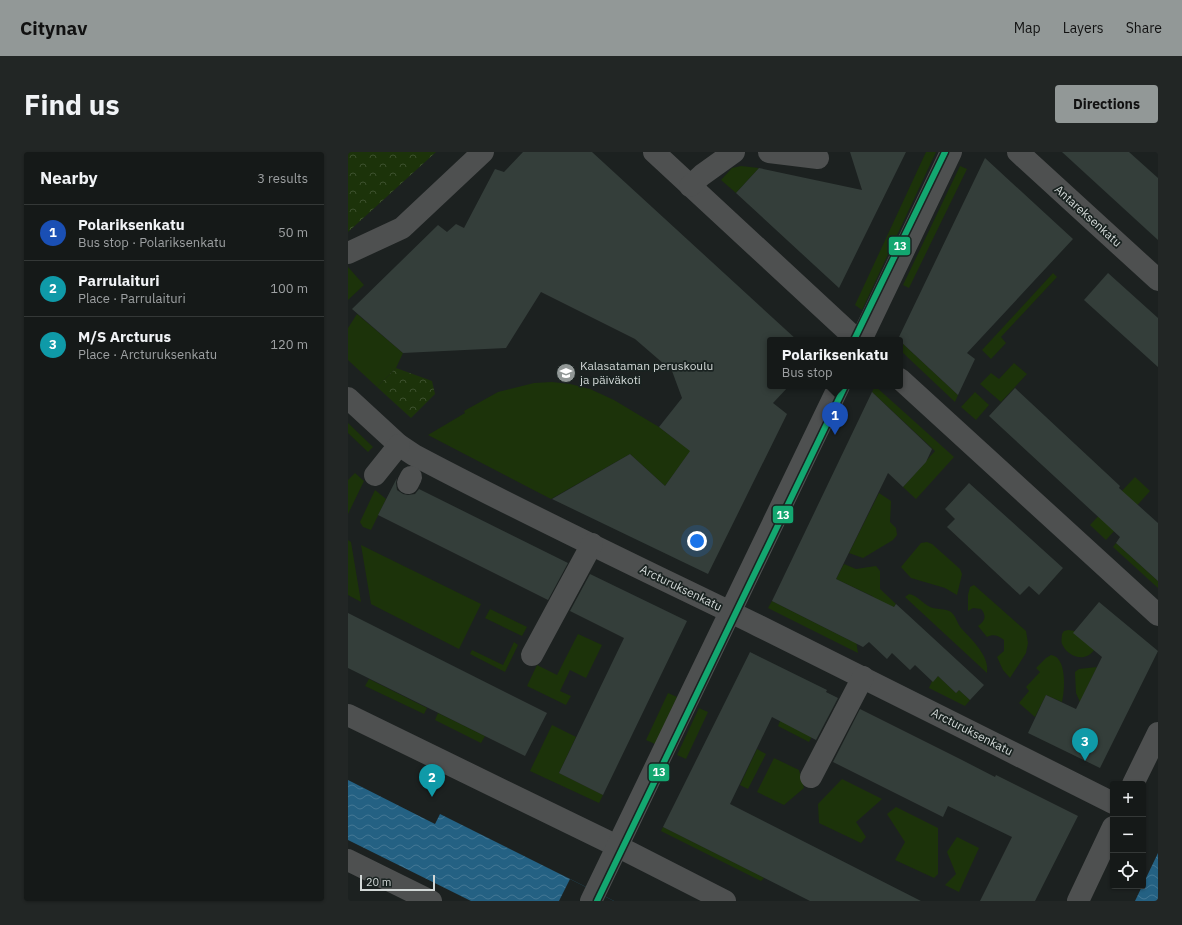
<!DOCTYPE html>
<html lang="en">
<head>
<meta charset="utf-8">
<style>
  :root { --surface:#151918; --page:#222625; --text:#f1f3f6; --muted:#9da0a2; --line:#343837; --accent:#929897 }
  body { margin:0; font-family:"IBM Plex Sans",sans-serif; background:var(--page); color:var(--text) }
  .controls { position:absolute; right:12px; bottom:12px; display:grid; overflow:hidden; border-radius:4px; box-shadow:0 1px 3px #0004 }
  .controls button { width:36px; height:36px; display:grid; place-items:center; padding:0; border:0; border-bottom:1px solid var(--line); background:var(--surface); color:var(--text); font:20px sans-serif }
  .scale { position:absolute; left:12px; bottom:10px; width:75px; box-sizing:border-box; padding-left:4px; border:2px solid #d2d8d7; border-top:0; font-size:11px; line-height:14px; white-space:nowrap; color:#d2d8d7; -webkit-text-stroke:3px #1a2321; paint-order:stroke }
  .you { position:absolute; left:349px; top:389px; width:14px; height:14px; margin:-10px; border:3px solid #fff; border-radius:50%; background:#1a73e8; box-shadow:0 0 0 6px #1a73e833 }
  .badge { display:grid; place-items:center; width:26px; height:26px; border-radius:50%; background:var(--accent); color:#fff; font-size:13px; font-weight:700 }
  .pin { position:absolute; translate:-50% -33px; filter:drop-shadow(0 1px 2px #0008) }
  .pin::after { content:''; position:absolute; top:21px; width:14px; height:12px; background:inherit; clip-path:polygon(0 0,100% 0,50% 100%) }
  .popup { position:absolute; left:419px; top:185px; width:136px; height:52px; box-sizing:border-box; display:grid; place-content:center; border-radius:4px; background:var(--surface); filter:drop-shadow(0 1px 3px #0005); font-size:13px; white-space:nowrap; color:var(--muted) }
  .popup b { font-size:15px; color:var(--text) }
  .popup::after { content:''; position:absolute; left:50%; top:100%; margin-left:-8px; border:8px solid transparent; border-top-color:var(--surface) }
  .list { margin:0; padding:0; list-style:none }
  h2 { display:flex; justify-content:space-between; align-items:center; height:52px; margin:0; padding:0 16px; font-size:17px }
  h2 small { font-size:13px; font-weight:400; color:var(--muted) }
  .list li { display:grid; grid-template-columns:26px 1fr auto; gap:12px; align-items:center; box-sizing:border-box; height:56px; padding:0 16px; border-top:1px solid var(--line) }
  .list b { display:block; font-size:15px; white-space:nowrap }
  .list p { margin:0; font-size:13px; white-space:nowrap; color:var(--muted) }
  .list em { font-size:13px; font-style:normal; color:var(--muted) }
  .icon { flex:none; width:22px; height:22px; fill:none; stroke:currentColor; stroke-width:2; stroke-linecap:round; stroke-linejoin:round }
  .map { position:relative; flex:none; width:810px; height:749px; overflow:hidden; border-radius:4px }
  header { display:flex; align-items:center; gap:24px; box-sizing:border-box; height:56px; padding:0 20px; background:var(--accent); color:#111 }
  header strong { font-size:19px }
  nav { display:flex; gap:22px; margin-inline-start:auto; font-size:14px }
  .intro { display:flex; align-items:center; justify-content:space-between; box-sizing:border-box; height:96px; padding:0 24px }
  h1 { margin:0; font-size:28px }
  .button { padding:10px 18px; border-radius:4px; background:var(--accent); color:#111; font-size:14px; font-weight:700 }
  main { display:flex; gap:24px; padding:0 24px }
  aside { flex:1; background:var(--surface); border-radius:4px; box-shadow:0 1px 3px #0004 }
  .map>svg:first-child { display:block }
</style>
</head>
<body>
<header>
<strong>Citynav</strong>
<nav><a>Map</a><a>Layers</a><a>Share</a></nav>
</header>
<div class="intro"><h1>Find us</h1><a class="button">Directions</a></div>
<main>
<aside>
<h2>Nearby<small>3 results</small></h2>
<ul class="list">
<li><span class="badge" style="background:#1a4fb4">1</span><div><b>Polariksenkatu</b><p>Bus stop · Polariksenkatu</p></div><em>50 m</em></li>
<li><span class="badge" style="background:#0f9aa8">2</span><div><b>Parrulaituri</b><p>Place · Parrulaituri</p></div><em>100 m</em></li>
<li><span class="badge" style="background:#0f9aa8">3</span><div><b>M/S Arcturus</b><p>Place · Arcturuksenkatu</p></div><em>120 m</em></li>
</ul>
</aside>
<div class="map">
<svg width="810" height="749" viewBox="0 0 810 749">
  <defs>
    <pattern id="park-crowns" width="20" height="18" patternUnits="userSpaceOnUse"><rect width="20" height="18" fill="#1c330a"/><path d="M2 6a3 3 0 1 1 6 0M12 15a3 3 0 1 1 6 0" fill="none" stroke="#3c502d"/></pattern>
    <pattern id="water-waves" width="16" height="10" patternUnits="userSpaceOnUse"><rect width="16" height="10" fill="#246183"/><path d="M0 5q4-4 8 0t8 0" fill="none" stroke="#437794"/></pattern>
  </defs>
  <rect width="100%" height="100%" fill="#1c2120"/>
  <g fill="#1c330a">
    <path d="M578 0H588L514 158 507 153Z"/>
    <path d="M393 14 411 16 388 41 373 28 384 16Z"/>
    <path d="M612 14 619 17 561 136 555 133Z"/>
    <path d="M0 115 16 133 0 148Z"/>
    <path d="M705 121 709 125 653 185 658 191 643 207 634 198Z"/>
    <path d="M9 162 55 201 48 216 29 235 0 208V176Z"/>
    <path d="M552 189 610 243 607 250 552 198Z"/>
    <path d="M666 211 679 222 653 250 632 232 643 221 651 227Z"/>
    <path d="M204 230 222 232 242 237 266 248 311 275 329 289 343 290 344 297 317 334 282 302 203 347 80 283 117 261 116 259 150 240 186 231Z"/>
    <path d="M527 234 606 305 568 347 555 335 587 299 524 240Z"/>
    <path d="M627 240 641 253 628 268 613 255Z"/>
    <path d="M0 271 25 295 20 300 0 281Z"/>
    <path d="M7 321 16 329 0 362V328Z"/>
    <path d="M787 325 802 339 758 388 742 373Z"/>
    <path d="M27 338 38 347 23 378 15 375 12 370Z"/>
    <path d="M531 341 543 349 542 370 548 376 549 383 545 388 515 406 501 401Z"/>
    <path d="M0 388 3 390 13 450 0 443Z"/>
    <path d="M579 390 584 392 612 417 614 422 609 443 597 436 563 426 553 415 573 391Z"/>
    <path d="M768 391 810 429V436L765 395Z"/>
    <path d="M13 393 133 452 111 497 23 452Z"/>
    <path d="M496 412 508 417 528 414 532 419V437L548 452 541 461 524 444 488 427Z"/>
    <path d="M626 433 678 479 680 491 678 501 662 526 655 518 649 505 656 499V488C650 483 645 482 639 485L630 474C637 469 639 464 633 457L625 456 620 459V443L622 435Z"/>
    <path d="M561 442C569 443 575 452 582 455 589 458 597 456 603 460 608 464 609 471 613 476 623 487 642 504 639 521L557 445Z"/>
    <path d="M424 449 503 489 508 488 510 501 420 456Z"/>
    <path d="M142 457 179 475 174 484 137 466Z"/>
    <path d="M720 478 727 479 746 498C737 511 720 505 714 492 713 489 714 484 714 482L716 479Z"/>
    <path d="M230 482 254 493 238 526 222 518 212 539 223 544 218 553 179 534 189 513 209 523Z"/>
    <path d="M166 490 170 493 157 520 122 502 124 498 155 513Z"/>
    <path d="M703 503C719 505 717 538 714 550L698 543 687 565 671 551 681 539 678 535 692 520 688 516 698 506Z"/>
    <path d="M749 515 732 550 728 541 727 520 731 517Z"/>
    <path d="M590 524 608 541 611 538 622 548 617 554 581 536 584 529H585Z"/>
    <path d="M21 527 79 556 76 562 17 534Z"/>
    <path d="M320 541 329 545 307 592 298 588Z"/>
    <path d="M351 556 360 560 338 607 329 603Z"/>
    <path d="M90 561 137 584 133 591 87 568Z"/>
    <path d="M432 569 470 572 461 590 430 574Z"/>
    <path d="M204 573 228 585 211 621 255 643 251 651 182 619Z"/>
    <path d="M409 597 418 602 400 637 392 633Z"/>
    <path d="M426 606 451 618 456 636 436 653 409 640Z"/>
    <path d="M494 627 534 647 508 670 518 685 513 691 471 671 470 652Z"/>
    <path d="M548 655 590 676V722L586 726 547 708 557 690 539 662Z"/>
    <path d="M315 675 409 722 416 726 413 729 313 679Z"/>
    <path d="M609 685 631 696 611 740 597 733 608 722 599 700Z"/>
  </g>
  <g fill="url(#park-crowns)">
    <path d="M0 0H88L0 80Z"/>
    <path d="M48 216 84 229 87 242 63 266 29 235Z"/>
  </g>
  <g fill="url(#water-waves)">
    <path d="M0 628 87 672 92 662 266 749H123L0 688Z"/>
    <path d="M810 701V749H787Z"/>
  </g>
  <path fill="#1c2120" d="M222 727 266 749H211Z"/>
  <g fill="#343e3a">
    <path d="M175 0H244L449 188H422V234H441L425 251 439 262 360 422 204 347 282 302 317 334 342 299 311 275 334 246 324 219 287 187 193 140 158 196 55 201 4 157 90 73 99 80 108 72 116 76 147 17 156 20Z"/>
    <path d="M502 0H558L491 136 388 41 411 16 514 38Z"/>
    <path d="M714 0H781L810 26V88Z"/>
    <path d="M637 6 725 87 619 201 627 207 610 243 552 189V188L550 187Z"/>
    <path d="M760 121 810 166V215L736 148Z"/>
    <path d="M667 236 772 334 771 336 810 371V429L768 391 772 385 641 264Z"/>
    <path d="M524 240 584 297 578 310 555 335 540 321 488 427 546 455 548 452 559 462 636 533 622 548 611 538 608 541 590 524 585 530 567 513 562 518 544 501 539 507 521 490 515 495 424 449Z"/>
    <path d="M49 326 48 331 49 338 55 342 60 343 67 342 71 337 220 411 200 448 30 363Z"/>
    <path d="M621 331 715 416 691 443 681 434 672 443 599 375 607 367 597 357Z"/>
    <path d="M242 422 339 469 255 643 211 621 276 486 222 459Z"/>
    <path d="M751 450 810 499 752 616 680 581 698 543 728 557 754 505 725 481Z"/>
    <path d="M0 461 199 561 177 604 0 516Z"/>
    <path d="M402 500 479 538 478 540 490 546 468 588 424 565 382 652 573 749H462L315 675Z"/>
    <path d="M512 557 614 608 647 625 648 623 730 664 687 749H632L664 685 600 654 595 665 485 610Z"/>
  </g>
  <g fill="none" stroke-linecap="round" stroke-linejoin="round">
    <g stroke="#4e5050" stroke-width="22">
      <path d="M306 0 509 188"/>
      <path d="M421 0 470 6"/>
      <path d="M670 0 810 128"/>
      <path d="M342 34 354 23 386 0"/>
      <path d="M0 101 54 76 135 0"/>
      <path d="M513 188 603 0"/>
      <path d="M552 227 810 463"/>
      <path d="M0 246 51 293 66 303C179 363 296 418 411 474 529 532 647 592 765 651"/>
      <path d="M27 323 51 293"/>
      <path d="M60 331 63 325"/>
      <path d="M184 503 244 392"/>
      <path d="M0 563 269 694 377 749"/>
      <path d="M463 625 515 525"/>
      <path d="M785 632 810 581"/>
      <path d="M0 708 83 749"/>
      <path d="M243 749 491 234"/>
      <path d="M730 749 765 675"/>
    </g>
    <g stroke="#1a2321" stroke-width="9">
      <g id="tram-1">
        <path d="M506 188 597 0"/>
        <path d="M249 749 497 234"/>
      </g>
    </g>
    <use href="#tram-1" stroke="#13a770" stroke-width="6"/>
  </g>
  <defs>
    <g id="school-disc" transform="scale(1)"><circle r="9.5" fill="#929897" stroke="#1a2321"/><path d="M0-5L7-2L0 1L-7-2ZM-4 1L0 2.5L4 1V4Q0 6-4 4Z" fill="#fff"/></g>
  </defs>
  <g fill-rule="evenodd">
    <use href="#school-disc" x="218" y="221"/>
  </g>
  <g text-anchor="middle" stroke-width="3.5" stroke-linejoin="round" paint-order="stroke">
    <g font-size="12" fill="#d2d8d7" stroke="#1a2321">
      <text transform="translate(740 64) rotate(42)" y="4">Antareksenkatu</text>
      <text transform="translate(333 436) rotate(26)" y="4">Arcturuksenkatu</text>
      <text transform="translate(624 580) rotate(27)" y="4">Arcturuksenkatu</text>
    </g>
    <g font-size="12" fill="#d2d8d7" stroke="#1a2321" text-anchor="start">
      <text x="232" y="218">Kalasataman peruskoulu<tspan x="232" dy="14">ja päiväkoti</tspan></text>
    </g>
  </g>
  <g stroke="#1a2321" stroke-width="1.5">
    <rect x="540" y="84" width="23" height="20" rx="4" fill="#13a770"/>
    <rect x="424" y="353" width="22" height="19" rx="4" fill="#13a770"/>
    <rect x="300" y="611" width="22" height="19" rx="4" fill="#13a770"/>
  </g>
  <g font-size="11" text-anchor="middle" font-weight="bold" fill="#fff">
    <text x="552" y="98">13</text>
    <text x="435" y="367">13</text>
    <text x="311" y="624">13</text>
  </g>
</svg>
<div class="controls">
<button>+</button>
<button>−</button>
<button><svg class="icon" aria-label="locate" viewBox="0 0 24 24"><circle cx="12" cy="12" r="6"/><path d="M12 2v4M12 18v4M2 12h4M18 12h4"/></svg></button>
</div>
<div class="scale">20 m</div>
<div class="you"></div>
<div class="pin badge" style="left:487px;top:283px;background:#1a4fb4">1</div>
<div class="popup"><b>Polariksenkatu</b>Bus stop</div>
<div class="pin badge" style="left:84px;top:645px;background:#0f9aa8">2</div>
<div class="pin badge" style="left:737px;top:609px;background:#0f9aa8">3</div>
</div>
</main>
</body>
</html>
